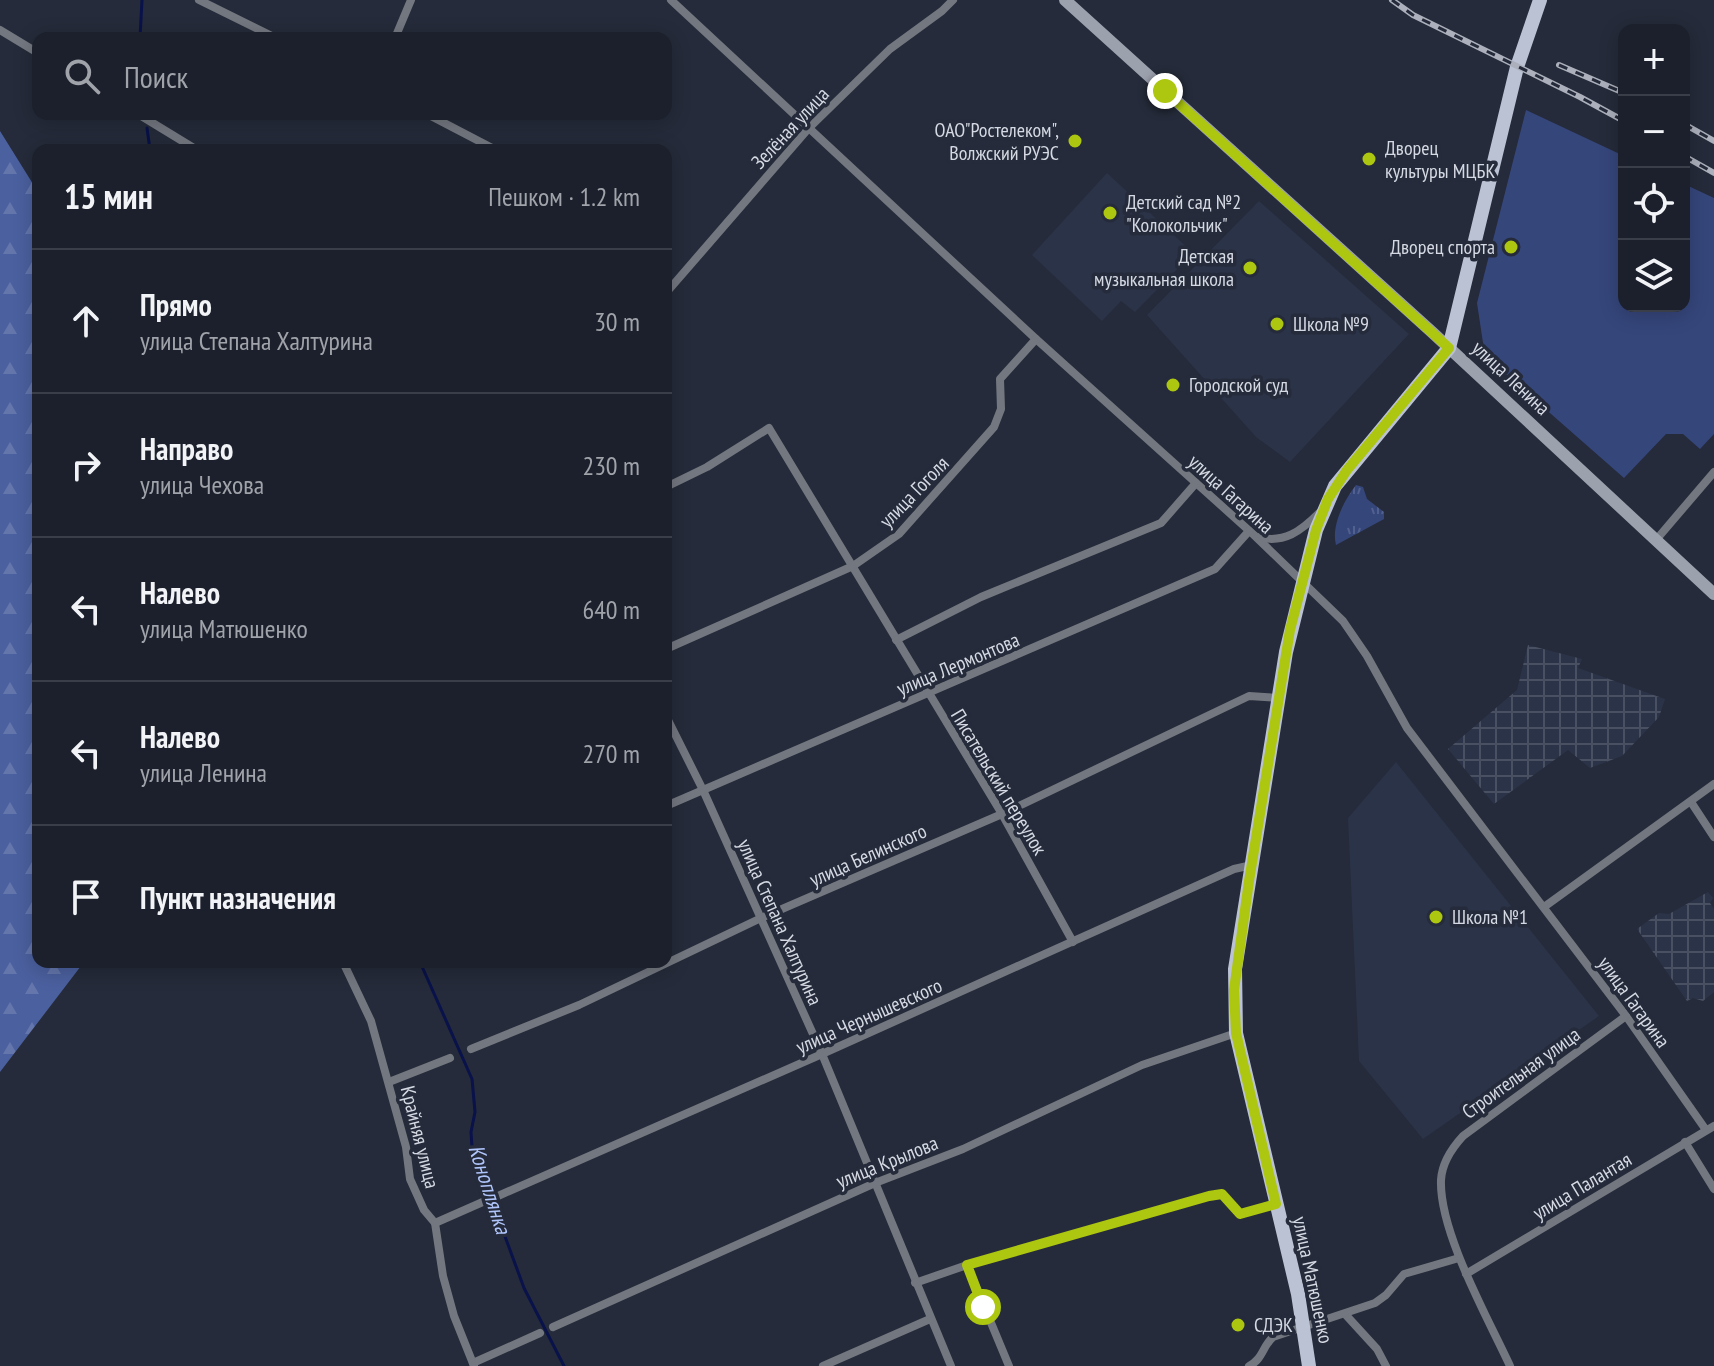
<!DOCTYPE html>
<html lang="ru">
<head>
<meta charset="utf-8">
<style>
  :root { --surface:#1c202c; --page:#252834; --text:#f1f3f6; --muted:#a0a3a9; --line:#3a3e48 }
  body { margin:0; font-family:"PT Sans Narrow",sans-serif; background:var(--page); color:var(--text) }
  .controls { position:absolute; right:24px; top:24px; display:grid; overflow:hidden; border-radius:16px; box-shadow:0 4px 20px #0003 }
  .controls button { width:72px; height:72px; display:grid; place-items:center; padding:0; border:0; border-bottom:2px solid var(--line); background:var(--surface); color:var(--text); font:40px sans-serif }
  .stop { position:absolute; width:24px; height:24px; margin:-18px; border:6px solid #adc610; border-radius:50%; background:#fff }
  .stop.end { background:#adc610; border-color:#fff; box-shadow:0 2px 8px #0008 }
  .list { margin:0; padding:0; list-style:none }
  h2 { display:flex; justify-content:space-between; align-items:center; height:104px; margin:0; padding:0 32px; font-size:34px }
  h2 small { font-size:26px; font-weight:400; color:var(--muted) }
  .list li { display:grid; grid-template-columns:52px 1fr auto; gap:24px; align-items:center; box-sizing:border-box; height:144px; padding:0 32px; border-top:2px solid var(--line) }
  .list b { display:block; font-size:30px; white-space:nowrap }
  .list p { margin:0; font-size:26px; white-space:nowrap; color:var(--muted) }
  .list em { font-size:26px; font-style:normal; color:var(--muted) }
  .icon { flex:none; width:44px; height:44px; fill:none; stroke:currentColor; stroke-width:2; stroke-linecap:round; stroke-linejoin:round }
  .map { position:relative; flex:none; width:1714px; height:1366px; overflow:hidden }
  .search { position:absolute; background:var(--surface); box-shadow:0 4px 20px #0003; left:32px; top:32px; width:640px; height:88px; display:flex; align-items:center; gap:20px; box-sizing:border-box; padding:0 28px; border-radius:16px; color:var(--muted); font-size:30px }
  .panel { position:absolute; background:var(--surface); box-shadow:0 4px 20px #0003; left:32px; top:144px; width:640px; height:824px; border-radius:16px }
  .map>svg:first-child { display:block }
</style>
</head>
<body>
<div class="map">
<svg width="1714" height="1366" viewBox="0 0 1714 1366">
  <defs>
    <pattern id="industrial-grid" width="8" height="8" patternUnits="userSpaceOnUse" patternTransform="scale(2)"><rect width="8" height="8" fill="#2b3348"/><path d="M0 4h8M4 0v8" fill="none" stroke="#495062"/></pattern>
    <pattern id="forest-firs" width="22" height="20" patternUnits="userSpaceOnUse" patternTransform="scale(2)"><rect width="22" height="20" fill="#4b609f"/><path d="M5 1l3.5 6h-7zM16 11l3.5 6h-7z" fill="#6476ac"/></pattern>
    <pattern id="park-tufts" width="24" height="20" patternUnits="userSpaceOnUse" patternTransform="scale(2)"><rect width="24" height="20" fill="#35467b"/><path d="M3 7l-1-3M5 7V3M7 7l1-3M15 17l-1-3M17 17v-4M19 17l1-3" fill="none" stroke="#51608e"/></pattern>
  </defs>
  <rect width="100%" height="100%" fill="#252b3a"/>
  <g fill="#2b3348">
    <path d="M1107 173 1193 253 1135 312 1121 301 1102 321 1032 255Z"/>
    <path d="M1259 201 1409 334 1290 462 1256 437 1147 315Z"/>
    <path d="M1396 762 1599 1016 1423 1139 1359 1061 1348 818Z"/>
  </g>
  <g fill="url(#industrial-grid)">
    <path d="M1528 645 1582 659 1578 668 1665 699 1659 717 1622 756 1590 768 1568 750 1494 804 1448 749 1517 690Z"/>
    <path d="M1708 892 1713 898 1710 903 1714 909V992L1703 1001 1693 998 1687 1001 1637 929 1659 913 1669 914Z"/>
  </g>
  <path fill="#35467b" d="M1526 110 1624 156V306H1684V184L1714 198V434L1700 449 1683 434H1666L1624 478 1485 356 1477 303Z"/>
  <path fill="url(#forest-firs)" d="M0 131 38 192V962H84L0 1072Z"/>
  <path fill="url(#park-tufts)" d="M1356 485 1363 487 1367 499 1384 512V519L1336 545C1331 526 1344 500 1356 485Z"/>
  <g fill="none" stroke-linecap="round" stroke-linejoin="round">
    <g stroke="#09124a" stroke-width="3">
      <path d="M140 38 142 0"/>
      <path d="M147 128 150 150"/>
      <path d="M420 962 472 1079 475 1112 471 1132 472 1147 524 1288 564 1366"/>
    </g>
    <g stroke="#73777f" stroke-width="8">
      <path d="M199 0 276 38"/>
      <path d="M671 0 1036 339 1254 535 1343 621 1367 656 1407 728 1626 1016 1706 1130"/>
      <path d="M0 30 38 53"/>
      <path d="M395 38 411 0"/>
      <path d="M138 114 197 150"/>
      <path d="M427 114 496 150"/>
      <path d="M666 293 809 128 890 49 942 11 953 0"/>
      <path d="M666 487 707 467 769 428 1002 814 1073 942"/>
      <path d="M1258 537C1284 544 1301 531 1319 513"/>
      <path d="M1656 540 1714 472"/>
      <path d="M896 640 981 597 1161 523 1196 483"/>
      <path d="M666 649 853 566 899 534 994 427 1001 409 1000 379 1036 339"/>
      <path d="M666 716 703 790 822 1054 951 1366"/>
      <path d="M1691 802 1714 837"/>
      <path d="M666 806 1215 569 1249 531"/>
      <path d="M1544 907 1714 784"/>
      <path d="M343 962 371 1021 406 1147 410 1179 424 1210 435 1223 443 1276 454 1316 474 1366"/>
      <path d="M471 1049 579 1005 759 919 1002 814 1249 696 1278 698"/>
      <path d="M389 1082 450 1058"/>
      <path d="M1685 1142 1714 1189"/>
      <path d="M498 1196 822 1054 1234 869 1252 865"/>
      <path d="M435 1223 485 1201"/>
      <path d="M967 1265 1009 1366"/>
      <path d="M1466 1274 1714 1126"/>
      <path d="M915 1283 967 1265 1209 1196 1222 1194 1240 1214 1276 1204"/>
      <path d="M1345 1314 1377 1349 1386 1366"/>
      <path d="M553 1327 875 1183 963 1149 1142 1065 1236 1033"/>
      <path d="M473 1363 540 1333"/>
      <path d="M823 1366 930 1319"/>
      <path d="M1249 1366C1263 1359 1262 1347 1273 1337L1375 1303 1386 1295 1404 1274 1459 1258"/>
      <path d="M1510 1366C1488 1318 1439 1232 1441 1180 1442 1162 1452 1148 1463 1136L1626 1016"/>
    </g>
    <path stroke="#9ca1ae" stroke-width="12" d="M1065 0 1433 333 1714 594"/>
    <path stroke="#bbc2d3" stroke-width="14" d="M1309 1366 1298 1294 1236 1033 1235 969 1286 652 1316 530 1335 486 1449 348 1517 67 1540 0"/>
    <g stroke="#acb0bc" stroke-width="6">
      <g id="rail">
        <path d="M1392 0 1413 15 1580 97 1624 121"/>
        <path d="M1559 65 1624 93"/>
        <path d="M1684 124 1714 141"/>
        <path d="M1684 156 1714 173"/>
      </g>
    </g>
    <use href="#rail" stroke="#252b3a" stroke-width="3" stroke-dasharray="9" stroke-linecap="butt"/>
  </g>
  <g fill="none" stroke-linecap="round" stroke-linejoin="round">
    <path stroke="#adc610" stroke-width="10" d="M983 1307 967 1265 1209 1196 1222 1194 1240 1214 1276 1204 1236 1033 1234 990 1249 881 1290 630 1316 530 1328 499 1347 470 1449 348 1165 91"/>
  </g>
  <g fill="#adc610" stroke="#252b3a" stroke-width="3">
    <circle cx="1075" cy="141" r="8"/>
    <circle cx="1369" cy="159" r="8"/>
    <circle cx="1110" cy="213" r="8"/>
    <circle cx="1511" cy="247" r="8"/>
    <circle cx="1250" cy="268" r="8"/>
    <circle cx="1277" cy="324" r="8"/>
    <circle cx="1173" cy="385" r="8"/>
    <circle cx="1436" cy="917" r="8"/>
    <circle cx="1238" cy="1325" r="8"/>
  </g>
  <g text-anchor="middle" stroke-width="7" stroke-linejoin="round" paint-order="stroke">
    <g font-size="20" fill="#d5d9e3" stroke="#252b3a">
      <text transform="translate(790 128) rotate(-47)" y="7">Зелёная улица</text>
      <text transform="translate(1511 378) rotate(43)" y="7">улица Ленина</text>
      <text transform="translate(914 492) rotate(-46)" y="7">улица Гоголя</text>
      <text transform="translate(1231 494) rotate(42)" y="7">улица Гагарина</text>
      <text transform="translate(958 664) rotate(-23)" y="7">улица Лермонтова</text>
      <text transform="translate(999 782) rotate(59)" y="7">Писательский переулок</text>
      <text transform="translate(868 855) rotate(-24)" y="7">улица Белинского</text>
      <text transform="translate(780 922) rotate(66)" y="7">улица Степана Халтурина</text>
      <text transform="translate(1634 1002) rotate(54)" y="7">улица Гагарина</text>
      <text transform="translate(869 1016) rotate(-24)" y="7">улица Чернышевского</text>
      <text transform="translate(1521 1073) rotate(-36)" y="7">Строительная улица</text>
      <text transform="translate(420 1137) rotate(76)" y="7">Крайняя улица</text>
      <text transform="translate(887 1162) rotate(-22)" y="7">улица Крылова</text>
      <text transform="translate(1582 1186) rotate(-31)" y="7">улица Палантая</text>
      <text transform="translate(1313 1280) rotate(78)" y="7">улица Матюшенко</text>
    </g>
    <g font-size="20" fill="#d5d9e3" stroke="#252b3a" text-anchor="start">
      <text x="1059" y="137" text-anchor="end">ОАО"Ростелеком",<tspan x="1059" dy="23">Волжский РУЭС</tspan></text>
      <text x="1385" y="155">Дворец<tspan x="1385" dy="23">культуры МЦБК</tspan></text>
      <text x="1126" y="209">Детский сад №2<tspan x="1126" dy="23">"Колокольчик"</tspan></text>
      <text x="1495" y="254" text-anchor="end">Дворец спорта</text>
      <text x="1234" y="263" text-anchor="end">Детская<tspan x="1234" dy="23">музыкальная школа</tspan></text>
      <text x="1293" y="331">Школа №9</text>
      <text x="1189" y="392">Городской суд</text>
      <text x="1452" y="924">Школа №1</text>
      <text x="1254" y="1332">СДЭК</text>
    </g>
    <g font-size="22" font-style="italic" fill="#b0c5fb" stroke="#252b3a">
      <text transform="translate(490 1189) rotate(72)" y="8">Коноплянка</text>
    </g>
  </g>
</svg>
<div class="controls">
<button>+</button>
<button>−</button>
<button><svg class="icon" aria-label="locate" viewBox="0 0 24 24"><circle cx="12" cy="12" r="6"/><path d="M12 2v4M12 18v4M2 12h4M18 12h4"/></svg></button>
<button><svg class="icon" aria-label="layers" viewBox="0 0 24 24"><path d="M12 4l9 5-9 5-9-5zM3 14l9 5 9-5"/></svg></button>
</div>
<div class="stop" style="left:983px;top:1307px"></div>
<div class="stop end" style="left:1165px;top:91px"></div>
<div class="search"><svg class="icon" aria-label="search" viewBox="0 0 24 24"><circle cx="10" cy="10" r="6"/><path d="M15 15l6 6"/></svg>Поиск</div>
<section class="panel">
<h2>15 мин<small>Пешком · 1.2 km</small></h2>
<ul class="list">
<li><svg class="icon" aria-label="ahead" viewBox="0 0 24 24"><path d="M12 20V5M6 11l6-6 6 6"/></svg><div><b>Прямо</b><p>улица Степана Халтурина</p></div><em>30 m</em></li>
<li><svg class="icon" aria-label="right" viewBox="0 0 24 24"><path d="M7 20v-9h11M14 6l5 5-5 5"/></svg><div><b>Направо</b><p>улица Чехова</p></div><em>230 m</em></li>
<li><svg class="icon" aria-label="left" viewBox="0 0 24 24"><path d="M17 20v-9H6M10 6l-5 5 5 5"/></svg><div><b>Налево</b><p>улица Матюшенко</p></div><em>640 m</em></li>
<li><svg class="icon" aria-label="left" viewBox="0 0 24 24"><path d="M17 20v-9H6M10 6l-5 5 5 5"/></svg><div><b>Налево</b><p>улица Ленина</p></div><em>270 m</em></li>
<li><svg class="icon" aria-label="arrive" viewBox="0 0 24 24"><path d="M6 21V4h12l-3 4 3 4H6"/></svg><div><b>Пункт назначения</b></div></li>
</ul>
</section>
</div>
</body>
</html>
